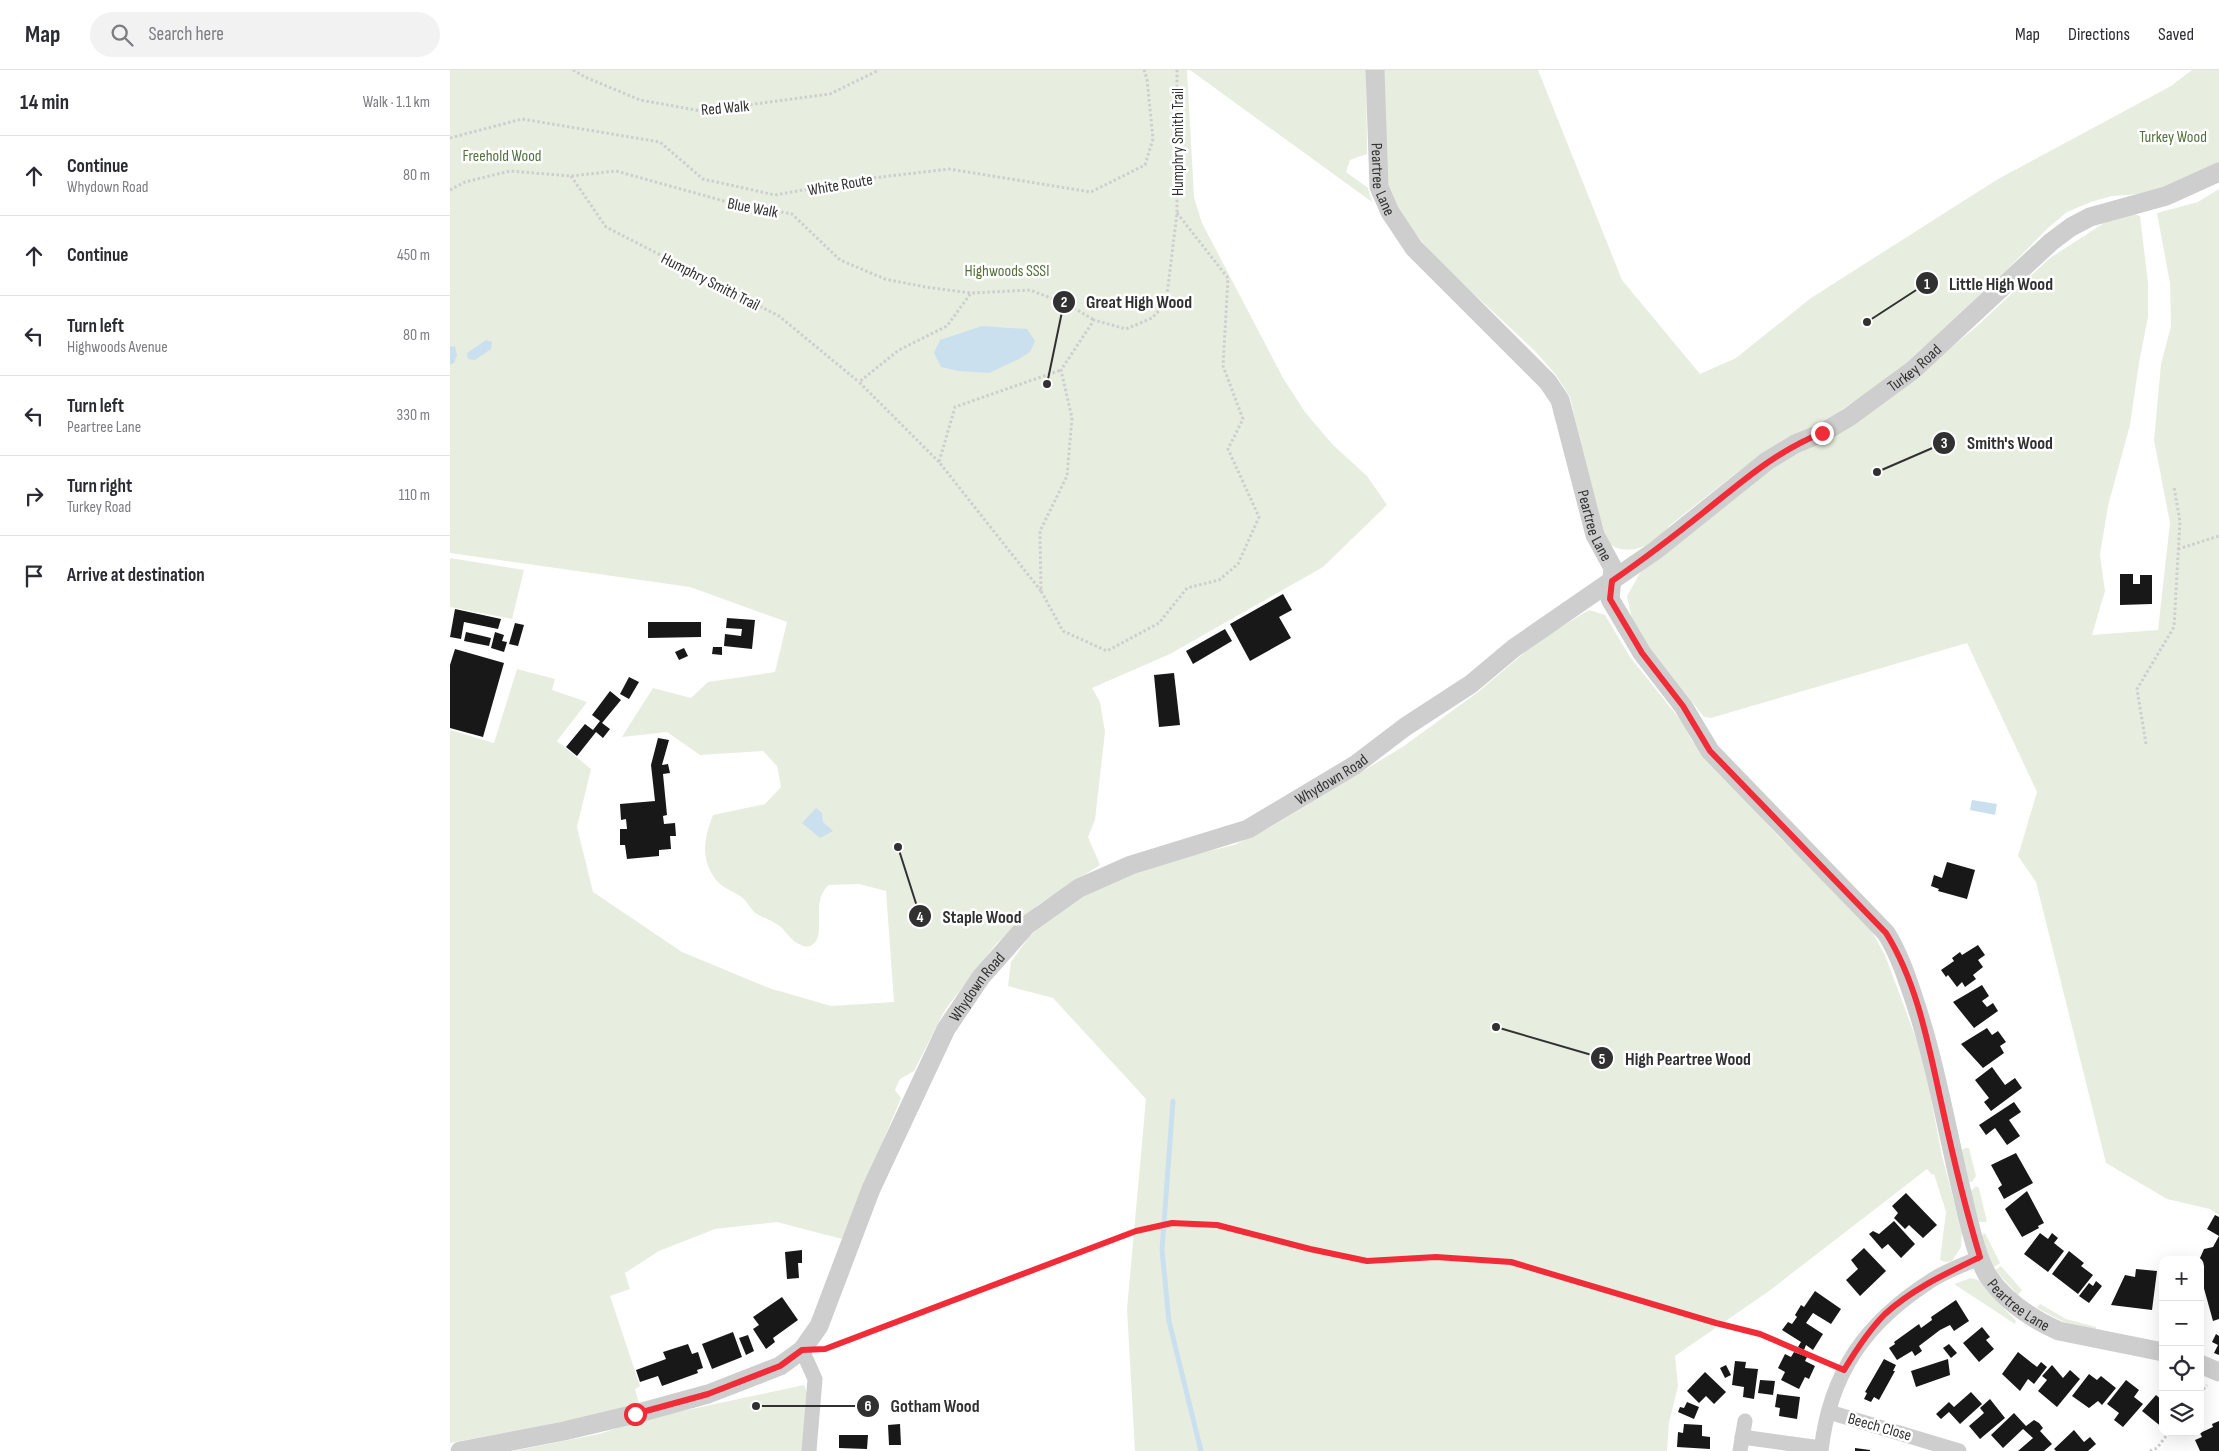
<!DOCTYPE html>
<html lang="en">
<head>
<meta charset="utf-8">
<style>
  :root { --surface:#fff; --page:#f2f2f3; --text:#2b2b33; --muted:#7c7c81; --line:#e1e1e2 }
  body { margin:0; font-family:"Sofia Sans Condensed",sans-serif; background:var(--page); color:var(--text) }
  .controls { position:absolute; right:15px; bottom:15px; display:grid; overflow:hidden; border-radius:10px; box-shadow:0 5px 20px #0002 }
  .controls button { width:45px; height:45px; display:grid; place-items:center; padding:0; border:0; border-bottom:1px solid var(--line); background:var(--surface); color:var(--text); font:25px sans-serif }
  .stop { position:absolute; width:15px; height:15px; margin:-11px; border:4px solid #ef2c38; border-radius:50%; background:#fff }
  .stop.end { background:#ef2c38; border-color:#fff; box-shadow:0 1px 5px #0008 }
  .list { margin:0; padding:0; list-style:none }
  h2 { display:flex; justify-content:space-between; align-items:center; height:65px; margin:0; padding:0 20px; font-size:21px }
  h2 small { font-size:16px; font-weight:400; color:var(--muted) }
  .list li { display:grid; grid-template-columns:32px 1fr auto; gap:15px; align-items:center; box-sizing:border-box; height:80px; padding:0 20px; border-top:1px solid var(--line) }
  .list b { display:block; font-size:19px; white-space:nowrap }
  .list p { margin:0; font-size:16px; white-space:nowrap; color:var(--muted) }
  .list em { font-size:16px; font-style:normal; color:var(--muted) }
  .icon { flex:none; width:28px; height:28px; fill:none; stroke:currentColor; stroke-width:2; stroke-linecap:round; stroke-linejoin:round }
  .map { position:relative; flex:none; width:1769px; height:1381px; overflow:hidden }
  header { display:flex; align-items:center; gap:30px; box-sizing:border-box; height:70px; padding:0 25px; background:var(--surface); border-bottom:1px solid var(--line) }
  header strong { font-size:24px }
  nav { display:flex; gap:28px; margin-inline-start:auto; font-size:18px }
  .search { width:350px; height:45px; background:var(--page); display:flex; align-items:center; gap:12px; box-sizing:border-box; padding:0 18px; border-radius:28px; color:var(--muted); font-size:19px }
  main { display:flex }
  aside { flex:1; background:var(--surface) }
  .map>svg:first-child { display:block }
</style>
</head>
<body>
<header>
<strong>Map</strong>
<div class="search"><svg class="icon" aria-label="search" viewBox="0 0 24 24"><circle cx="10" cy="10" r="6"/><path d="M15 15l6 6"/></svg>Search here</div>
<nav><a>Map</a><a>Directions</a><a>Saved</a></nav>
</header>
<main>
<aside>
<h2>14 min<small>Walk · 1.1 km</small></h2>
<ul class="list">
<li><svg class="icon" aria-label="ahead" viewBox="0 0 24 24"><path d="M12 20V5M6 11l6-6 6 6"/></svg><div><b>Continue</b><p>Whydown Road</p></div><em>80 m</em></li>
<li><svg class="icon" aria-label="ahead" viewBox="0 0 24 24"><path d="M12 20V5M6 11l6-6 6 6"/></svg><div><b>Continue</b></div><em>450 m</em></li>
<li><svg class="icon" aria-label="left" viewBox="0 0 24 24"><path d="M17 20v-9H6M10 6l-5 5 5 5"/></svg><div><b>Turn left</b><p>Highwoods Avenue</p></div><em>80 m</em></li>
<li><svg class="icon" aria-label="left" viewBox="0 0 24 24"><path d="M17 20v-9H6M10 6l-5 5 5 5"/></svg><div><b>Turn left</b><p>Peartree Lane</p></div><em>330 m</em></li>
<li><svg class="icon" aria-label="right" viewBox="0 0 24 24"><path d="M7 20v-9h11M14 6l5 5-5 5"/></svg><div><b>Turn right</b><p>Turkey Road</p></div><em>110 m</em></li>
<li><svg class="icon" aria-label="arrive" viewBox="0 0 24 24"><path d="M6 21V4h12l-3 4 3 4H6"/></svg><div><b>Arrive at destination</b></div></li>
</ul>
</aside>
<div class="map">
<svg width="1769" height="1381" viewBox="0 0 1769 1381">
  <rect width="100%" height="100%" fill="#fff"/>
  <g fill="#e7eedf">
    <path d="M0 0H737L744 127 752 153 833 308 855 342 882 374 917 406 937 435 873 497 720 584 642 618 650 632 655 662 645 750 638 767 650 795 589 834 546 874 495 940 464 1001 450 1009 445 1020 451 1028 392 1169 327 1152 265 1159 209 1181 175 1203 180 1219 160 1226 190 1316 185 1319 190 1337 0 1373V660L44 673 67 599 105 609 102 620 137 632 107 671 141 699 127 757 143 822 232 882 319 918 381 936 444 932 436 821 409 814 379 815C359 831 378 865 362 875 359 877 354 877 351 875 342 872 337 863 331 857 324 851 315 849 307 844 302 841 299 835 295 830 287 822 273 819 266 810 250 788 254 769 263 745L315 734 331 717 327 696 313 681 250 685 217 662 172 667 203 618 241 628 258 612 325 602 337 552 240 517 0 483Z"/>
    <path d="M740 0H916L917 84 900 90 896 102 918 118 922 132Z"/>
    <path d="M934 0H1088L1172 210 1250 304 1286 288 1361 228 1548 109 1721 16 1742 0H1769V93L1702 123 1662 126 1641 132 1617 142 1598 158 1523 234 1443 305 1387 343 1361 358 1333 370 1290 400 1219 456C1207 476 1173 490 1155 470 1152 466 1150 460 1148 455L1120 327 1106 305 1085 281 984 187 952 146 938 119 933 51Z"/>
    <path d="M1769 119V1145L1760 1139 1717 1129 1656 1093 1586 812 1568 786 1587 722 1517 573 1261 648 1254 647 1193 569 1182 549 1177 526 1190 503 1218 478 1285 425 1348 380 1451 319 1527 256 1600 188 1654 153 1681 143 1690 146 1698 213V247L1689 293 1680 355 1658 436 1650 485 1655 521 1642 565 1708 560 1720 453 1704 370 1711 294 1721 256 1720 213 1707 143 1748 132Z"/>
    <path d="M0 488 74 500 62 549 0 537Z"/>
    <path d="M1139 540 1155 545 1180 587 1232 652 1242 671 1330 768 1370 806 1422 862 1435 885 1473 987 1492 1086 1512 1161 1511 1177 1502 1191 1496 1192 1490 1190 1496 1142 1484 1104 1482 1105 1477 1099 1319 1221 1225 1286 1228 1316 1219 1353 1217 1381H685L677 1239 696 1029 603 928 558 916 561 892 579 867 592 854 629 828 670 808 730 788 784 775 821 757 954 676 1028 622 1088 571Z"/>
    <path d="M1515 1078H1519L1526 1106 1522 1112 1516 1111 1509 1082Z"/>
    <path d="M1526 1116 1529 1118 1537 1152H1527L1519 1123Z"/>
    <path d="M1535 1163 1550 1193 1543 1198 1532 1174V1165Z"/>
    <path d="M1551 1196 1572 1220 1568 1225 1545 1200Z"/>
    <path d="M1521 1208 1531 1211 1542 1226 1566 1251 1565 1254 1504 1214Z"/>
    <path d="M1590 1234 1616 1249 1646 1257V1260L1614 1252 1587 1238Z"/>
    <path d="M354 1315 357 1323 352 1381H63L149 1364 195 1349Z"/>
  </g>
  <g fill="#cae0ef">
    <path d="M532 256 577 259 585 271 580 282 569 289 539 303 508 301 491 297 484 283 490 270Z"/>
    <path d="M36 270 42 272 41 279 25 290 18 289 17 283Z"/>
    <path d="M5 276 7 285 4 293 0 295V277Z"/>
    <path d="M1522 730 1547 734 1545 745 1520 740Z"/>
    <path d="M366 738 372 743 373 752 383 761 370 768 352 753Z"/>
  </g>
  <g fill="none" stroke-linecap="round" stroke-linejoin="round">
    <path stroke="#cae0ef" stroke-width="5" d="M723 1031 712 1180 719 1251 751 1381"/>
  </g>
  <g fill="#181818">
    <path d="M1670 504H1683V514H1690V505H1702V534L1670 535Z"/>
    <path d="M833 524 842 540 829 547 841 568 800 591 780 554Z"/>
    <path d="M5 539 51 549 48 559 14 552 11 569 0 567Z"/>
    <path d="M277 548 305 550 302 579 274 576 275 564 291 566 292 559 276 558Z"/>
    <path d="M198 552H251V567L198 568Z"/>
    <path d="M65 553 74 555 68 576 59 574Z"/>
    <path d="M775 559 782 571 743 594 736 581Z"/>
    <path d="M16 562 41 568 39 576 14 571Z"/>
    <path d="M45 562 54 565 52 571 57 572 54 582 41 578Z"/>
    <path d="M263 577H272V585L262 584Z"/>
    <path d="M234 578 238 586 229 590 225 582Z"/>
    <path d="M5 579 54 593 33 667 0 658V595Z"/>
    <path d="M724 603 730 655 709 657 704 605Z"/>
    <path d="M179 607 189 612 179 629 170 624Z"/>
    <path d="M160 621 171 630 152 653 160 659 153 668 146 662 127 686 116 677 135 654 143 660 150 651 142 645Z"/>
    <path d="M208 668 219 670 212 695 218 694 220 703 213 704 217 745 213 746 214 754 225 753 226 766H220L221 779 209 780V786L177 789 175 775H170V759H177L176 749 171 750 170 734 205 731 201 695Z"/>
    <path d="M1497 792 1525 800 1517 829 1488 821 1489 819 1481 816 1484 805 1492 808Z"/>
    <path d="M1528 875 1535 885 1528 890 1533 897 1523 905 1526 909 1515 917 1512 912 1507 917 1498 905 1496 907 1491 900 1504 891 1502 888 1510 882 1512 885Z"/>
    <path d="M1532 915 1539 926 1532 931 1537 937 1543 933 1548 941 1524 958 1503 932Z"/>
    <path d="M1537 958 1542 965 1548 961 1556 972 1550 976 1554 983 1533 998 1511 974Z"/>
    <path d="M1542 997 1555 1015 1565 1008 1572 1018 1541 1041 1534 1032 1539 1028 1525 1010Z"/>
    <path d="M1564 1032 1571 1042 1559 1050 1570 1066 1557 1075 1545 1058 1536 1065 1529 1055Z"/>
    <path d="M1566 1083 1583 1113 1554 1129 1548 1118 1552 1115 1541 1095Z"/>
    <path d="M1577 1121 1594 1153 1588 1156 1589 1158 1572 1167 1555 1139Z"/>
    <path d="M1456 1123 1487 1155 1473 1168 1459 1155 1455 1159 1444 1148 1448 1143 1442 1136Z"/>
    <path d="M1765 1145 1769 1147V1166L1757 1159Z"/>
    <path d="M1444 1151 1465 1174 1451 1188 1438 1174 1432 1179 1419 1164 1423 1161 1429 1164Z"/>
    <path d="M1590 1163 1598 1169 1602 1163 1608 1168 1604 1173 1614 1181 1598 1202 1574 1184Z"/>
    <path d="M1769 1166V1249L1763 1251 1750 1204V1188L1754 1179 1763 1177Z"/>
    <path d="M1414 1178 1436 1201 1410 1226 1396 1210 1408 1199 1401 1190Z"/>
    <path d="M352 1180V1193H348L349 1208 337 1209 335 1182Z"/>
    <path d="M1619 1181 1634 1193 1631 1196 1643 1205 1628 1224 1602 1204Z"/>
    <path d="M1686 1199 1707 1201 1702 1240 1661 1235 1675 1205 1685 1207Z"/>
    <path d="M1646 1211 1652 1216 1639 1233 1629 1226 1639 1213 1643 1216Z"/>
    <path d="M1365 1221 1391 1239 1381 1254 1363 1243 1356 1253 1373 1264 1363 1280 1356 1275 1354 1280 1348 1277 1351 1272 1332 1260 1338 1252 1342 1254 1347 1247 1345 1245 1351 1235 1354 1237Z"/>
    <path d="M332 1227 348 1250 323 1268 325 1272 316 1279 303 1259 309 1255 303 1247Z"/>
    <path d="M1506 1230 1519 1251 1504 1261 1500 1255 1490 1260 1469 1276 1472 1281 1465 1286 1462 1281 1447 1290 1439 1278 1445 1274 1444 1272 1469 1254 1471 1258 1482 1250 1481 1247Z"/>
    <path d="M1532 1257 1540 1267 1536 1270 1544 1279 1529 1292 1513 1273Z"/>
    <path d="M283 1262 292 1287 262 1299 252 1274Z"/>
    <path d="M1766 1264 1769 1266V1285L1764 1283 1768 1275 1762 1272Z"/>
    <path d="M298 1265 304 1281 296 1285 289 1268Z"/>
    <path d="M238 1274 242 1284 248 1282 253 1298 247 1300 248 1303 212 1316 208 1306 190 1312 186 1300 216 1289 213 1282Z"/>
    <path d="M1499 1274 1507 1283 1501 1288 1493 1278Z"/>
    <path d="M1344 1282 1357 1287 1355 1291 1365 1296 1359 1309 1355 1307 1349 1319 1331 1310 1335 1302 1328 1298 1335 1284 1341 1287Z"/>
    <path d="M1568 1282 1587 1297 1591 1292 1597 1297 1584 1314 1578 1309 1570 1321 1552 1304Z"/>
    <path d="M1434 1289 1446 1295 1443 1301H1445L1429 1330 1424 1327 1421 1332 1414 1329 1417 1323 1415 1322Z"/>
    <path d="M1498 1289 1500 1305 1466 1317 1461 1301Z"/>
    <path d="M1285 1291 1296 1292 1295 1298 1308 1299 1304 1329 1293 1327 1294 1317 1282 1315Z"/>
    <path d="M1276 1295 1281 1305 1275 1308 1270 1298Z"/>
    <path d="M1602 1295 1613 1308 1620 1300 1630 1309 1607 1337 1588 1321 1597 1310 1592 1306Z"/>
    <path d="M1255 1302 1276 1322 1264 1334 1256 1326 1249 1333 1237 1321Z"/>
    <path d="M1639 1304 1647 1310 1651 1306 1666 1318 1652 1335 1648 1331 1639 1338 1622 1326Z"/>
    <path d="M1310 1310 1325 1311 1323 1325 1308 1323Z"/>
    <path d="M1676 1310 1689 1320 1684 1327 1693 1334 1673 1357 1664 1350 1669 1343 1657 1334Z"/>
    <path d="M1521 1322 1532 1334 1510 1354 1499 1342 1491 1349 1486 1344 1499 1332 1504 1337Z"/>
    <path d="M1327 1324 1350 1327 1347 1349 1329 1346 1330 1338 1325 1337Z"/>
    <path d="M1706 1325 1713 1331V1358L1692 1341Z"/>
    <path d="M1540 1329 1555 1348 1530 1369 1519 1356 1534 1343 1530 1338Z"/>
    <path d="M1237 1332 1249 1337 1244 1349 1228 1342 1230 1337 1234 1338Z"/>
    <path d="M1564 1343 1576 1356 1584 1350 1589 1353 1593 1358 1590 1361 1602 1374 1594 1381H1568L1583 1368 1573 1359 1553 1378 1541 1365Z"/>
    <path d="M1769 1351V1381H1750L1745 1370 1752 1367 1750 1363 1763 1357 1762 1354Z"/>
    <path d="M450 1354 451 1375H439L438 1355Z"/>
    <path d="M1234 1354 1252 1355V1366L1260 1367V1379L1227 1377 1228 1362 1233 1363Z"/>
    <path d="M1624 1360 1634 1372 1640 1367 1646 1374 1638 1381H1606L1604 1379Z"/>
    <path d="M389 1365H418L417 1379 389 1378Z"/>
    <path d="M1405 1378 1420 1380V1381H1405Z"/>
  </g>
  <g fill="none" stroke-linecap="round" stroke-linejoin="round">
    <g stroke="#cecece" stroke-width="3" stroke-dasharray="2.5 2.5" stroke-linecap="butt">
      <path d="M123 0 135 7 190 30 251 41 380 24 429 0"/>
      <path d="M0 68 72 49 210 72 253 109 325 125 414 109 499 99 641 122 695 95 703 69 697 9 694 0"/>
      <path d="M121 106 156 157 329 246 409 312"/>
      <path d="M0 120 15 112 60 101 121 106 166 101 274 131 342 144 390 190 435 209 475 217 521 223 580 220 619 235 644 250"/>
      <path d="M727 143 778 208 773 296 793 349 778 379 809 447 788 494 769 510 737 518 709 553 657 581 613 561 591 521 590 461 617 406 622 348 611 300 644 250 676 259 702 248 716 233 727 143V0"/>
      <path d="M489 392 409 312 449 280 497 256 521 223"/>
      <path d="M1728 479 1769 466"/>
      <path d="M591 521 489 392 505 337 611 300"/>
      <path d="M1696 674 1687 619 1724 557 1730 451 1724 417"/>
      <path d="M375 1279 686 1161 722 1153 767 1155 859 1179 917 1191 986 1187 1061 1192 1266 1253 1310 1265 1382 1295"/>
      <path d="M1750 1323 1757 1315"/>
      <path d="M1700 1381 1707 1378 1719 1362"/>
    </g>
    <g stroke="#cecece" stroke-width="15">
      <path d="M352 1280 365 1309 359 1381"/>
      <path d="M1379 1342 1509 1381"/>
      <path d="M1292 1367 1371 1378"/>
      <path d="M1290 1381 1295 1351"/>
      <path d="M1371 1381C1380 1302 1416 1252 1482 1210 1496 1201 1514 1195 1530 1187"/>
    </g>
    <g stroke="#cecece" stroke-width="19">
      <path id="s1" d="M925 0 929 117 940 142 964 178 1098 312 1110 330 1145 465 1163 498 1160 529 1192 583 1233 636 1260 681 1436 863C1449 884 1456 905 1464 929 1485 991 1496 1056 1511 1119 1517 1143 1525 1185 1538 1206 1555 1231 1582 1249 1609 1261L1713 1282"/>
      <path d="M1750 1294 1769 1302"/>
      <path id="s2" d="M10 1381 114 1361 185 1344 258 1324 330 1296 352 1280 369 1256 421 1119 496 959 531 907 577 855 629 818 681 795 798 759 905 695 955 657 1021 614 1064 578 1206 480 1317 391 1345 374 1372 363 1399 347 1463 300 1601 172 1621 157 1640 147 1716 126 1769 102"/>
    </g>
  </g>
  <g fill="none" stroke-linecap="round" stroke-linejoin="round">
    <path stroke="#ef2c38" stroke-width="6" d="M185 1344 258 1324 330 1296 352 1280 375 1279 686 1161 722 1153 767 1155 860 1179 917 1191 986 1187 1061 1192 1266 1253 1310 1264 1394 1300C1406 1280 1418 1261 1435 1244 1462 1219 1497 1203 1530 1187 1515 1137 1503 1087 1492 1036 1479 978 1468 914 1436 863L1260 681 1233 636 1192 583 1160 529 1162 511C1194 489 1224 466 1254 442 1294 410 1325 382 1372 363"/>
  </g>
  <g text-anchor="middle" stroke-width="5" stroke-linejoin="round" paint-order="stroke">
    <g font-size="16" fill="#313131" stroke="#fff">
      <text transform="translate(275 37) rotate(-5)" y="6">Red Walk</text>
      <text transform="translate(727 72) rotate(-90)" y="6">Humphry Smith Trail</text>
      <text dy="6" stroke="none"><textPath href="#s1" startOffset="110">Peartree Lane</textPath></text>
      <text transform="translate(390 114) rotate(-10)" y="6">White Route</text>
      <text transform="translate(303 137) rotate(11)" y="6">Blue Walk</text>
      <text transform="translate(261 211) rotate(27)" y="6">Humphry Smith Trail</text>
      <text dy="6" stroke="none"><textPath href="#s2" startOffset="1899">Turkey Road</textPath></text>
      <text dy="6" stroke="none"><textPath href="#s1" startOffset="529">Peartree Lane</textPath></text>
      <text dy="6" stroke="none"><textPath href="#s2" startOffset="1184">Whydown Road</textPath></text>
      <text dy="6" stroke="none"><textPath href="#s2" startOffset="764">Whydown Road</textPath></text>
      <text dy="6" stroke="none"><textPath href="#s1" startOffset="1444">Peartree Lane</textPath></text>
      <text transform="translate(1430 1356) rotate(16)" y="6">Beech Close</text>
    </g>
    <g font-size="16" fill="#53703b" stroke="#fff">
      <text x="1723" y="72">Turkey Wood</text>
      <text x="52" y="91">Freehold Wood</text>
      <text x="557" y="206">Highwoods SSSI</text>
    </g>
  </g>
  <path fill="none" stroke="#313131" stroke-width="2" d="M1417 252L1477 213M597 314L614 232M1427 402L1494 373M448 777L470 846M1046 957L1152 988M306 1336L418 1336"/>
  <g fill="#313131" stroke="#fff" stroke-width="2">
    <circle cx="1417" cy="252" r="5"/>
    <circle cx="597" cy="314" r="5"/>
    <circle cx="1427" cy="402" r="5"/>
    <circle cx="448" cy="777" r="5"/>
    <circle cx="1046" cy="957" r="5"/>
    <circle cx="306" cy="1336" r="5"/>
    <circle cx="1477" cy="213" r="12"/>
    <circle cx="614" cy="232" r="12"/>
    <circle cx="1494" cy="373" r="12"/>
    <circle cx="470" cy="846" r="12"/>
    <circle cx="1152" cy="988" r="12"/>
    <circle cx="418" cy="1336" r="12"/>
  </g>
  <g font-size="15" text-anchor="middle" font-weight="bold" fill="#fff">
    <text x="1477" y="219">1</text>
    <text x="614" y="237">2</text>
    <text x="1494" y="378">3</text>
    <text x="470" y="852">4</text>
    <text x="1152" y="994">5</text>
    <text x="418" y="1341">6</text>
  </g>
  <g font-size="18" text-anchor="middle" font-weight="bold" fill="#313131" stroke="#fff" stroke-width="5" stroke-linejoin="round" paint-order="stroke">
    <text x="1551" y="220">Little High Wood</text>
    <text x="689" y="238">Great High Wood</text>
    <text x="1560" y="379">Smith's Wood</text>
    <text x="532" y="853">Staple Wood</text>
    <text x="1238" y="995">High Peartree Wood</text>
    <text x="485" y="1342">Gotham Wood</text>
  </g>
</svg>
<div class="controls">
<button>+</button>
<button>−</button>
<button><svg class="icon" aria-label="locate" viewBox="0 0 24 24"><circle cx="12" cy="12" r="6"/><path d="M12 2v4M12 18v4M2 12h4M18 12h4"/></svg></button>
<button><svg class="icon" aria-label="layers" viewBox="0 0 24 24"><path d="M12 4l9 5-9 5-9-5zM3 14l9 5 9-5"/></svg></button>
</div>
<div class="stop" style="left:185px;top:1344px"></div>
<div class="stop end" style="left:1372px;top:363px"></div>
</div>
</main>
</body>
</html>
